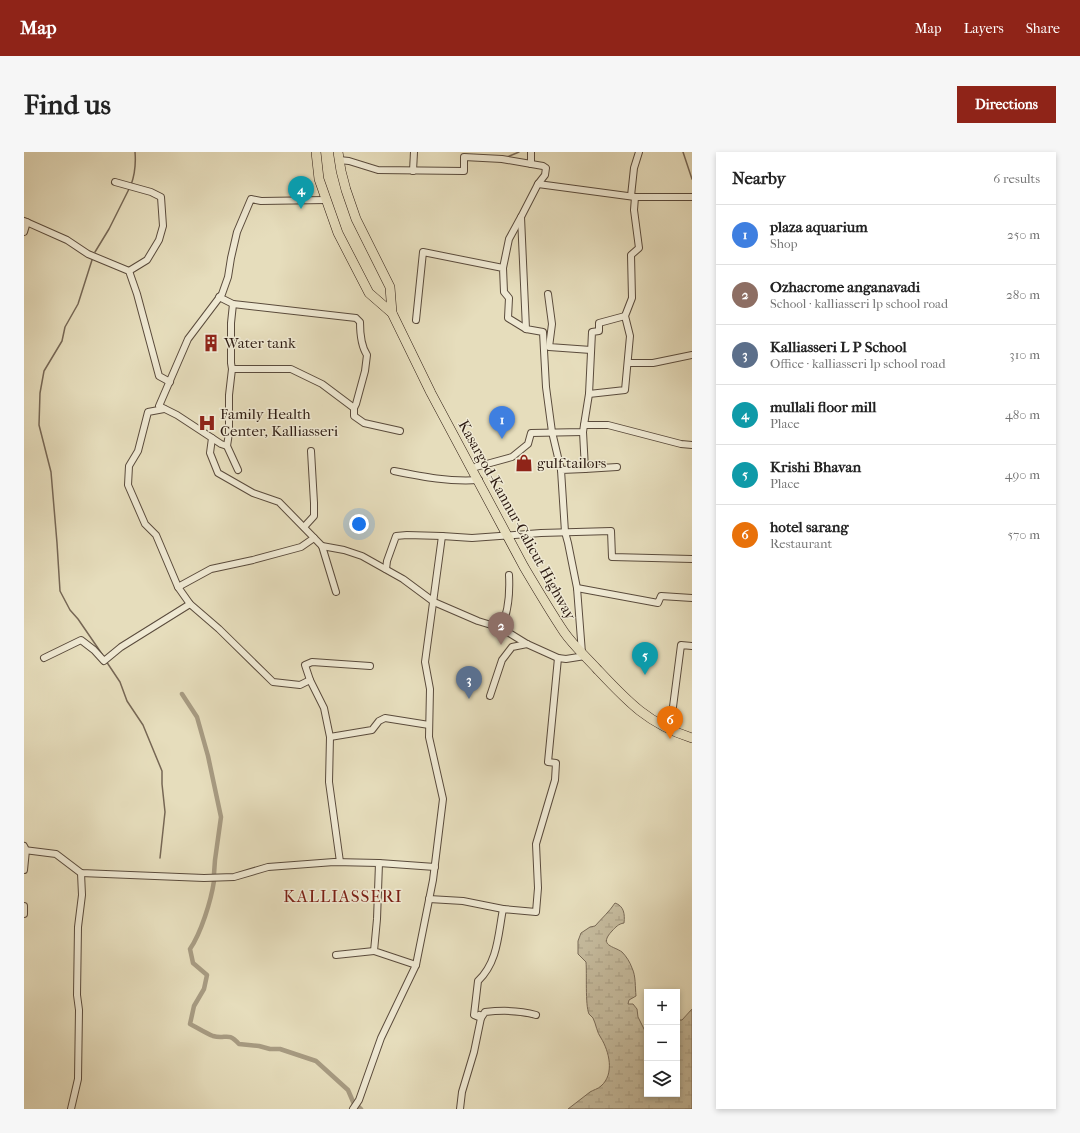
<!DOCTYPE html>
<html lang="en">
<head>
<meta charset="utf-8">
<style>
  :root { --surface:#fff; --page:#f6f6f6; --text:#222; --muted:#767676; --line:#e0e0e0; --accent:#8f2418 }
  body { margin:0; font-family:"IM FELL French Canon",serif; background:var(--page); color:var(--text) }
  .controls { position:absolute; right:12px; bottom:12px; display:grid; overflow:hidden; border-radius:0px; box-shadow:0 2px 6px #0003 }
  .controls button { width:36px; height:36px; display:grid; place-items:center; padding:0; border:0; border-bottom:1px solid var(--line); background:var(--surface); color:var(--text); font:20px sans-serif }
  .you { position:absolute; left:335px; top:372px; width:14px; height:14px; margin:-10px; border:3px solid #fff; border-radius:50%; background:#1a73e8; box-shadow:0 0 0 6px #1a73e833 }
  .badge { display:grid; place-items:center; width:26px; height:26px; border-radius:50%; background:var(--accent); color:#fff; font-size:13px; font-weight:700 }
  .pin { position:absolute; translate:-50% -33px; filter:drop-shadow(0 1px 2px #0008) }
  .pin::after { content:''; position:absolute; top:21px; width:14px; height:12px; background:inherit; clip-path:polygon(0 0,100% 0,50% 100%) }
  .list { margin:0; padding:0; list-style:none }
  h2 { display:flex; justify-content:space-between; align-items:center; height:52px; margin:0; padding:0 16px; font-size:17px }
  h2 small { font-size:13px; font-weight:400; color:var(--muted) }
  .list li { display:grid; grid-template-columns:26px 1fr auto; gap:12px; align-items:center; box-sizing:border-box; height:60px; padding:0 16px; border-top:1px solid var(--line) }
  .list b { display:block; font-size:15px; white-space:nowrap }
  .list p { margin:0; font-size:13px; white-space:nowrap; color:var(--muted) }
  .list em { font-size:13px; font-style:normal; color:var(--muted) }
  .icon { flex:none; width:22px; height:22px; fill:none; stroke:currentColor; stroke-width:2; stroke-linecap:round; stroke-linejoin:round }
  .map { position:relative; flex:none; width:668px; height:957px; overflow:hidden; border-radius:0px }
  header { display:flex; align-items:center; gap:24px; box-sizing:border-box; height:56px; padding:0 20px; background:var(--accent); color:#fff }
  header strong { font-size:19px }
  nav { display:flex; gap:22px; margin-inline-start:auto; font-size:14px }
  .intro { display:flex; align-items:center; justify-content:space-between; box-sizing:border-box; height:96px; padding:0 24px }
  h1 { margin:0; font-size:28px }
  .button { padding:10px 18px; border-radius:0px; background:var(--accent); color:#fff; font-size:14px; font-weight:700 }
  main { display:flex; gap:24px; padding:0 24px }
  aside { flex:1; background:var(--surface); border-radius:0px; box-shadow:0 2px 6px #0003 }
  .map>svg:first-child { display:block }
</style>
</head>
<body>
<header>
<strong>Map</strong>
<nav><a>Map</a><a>Layers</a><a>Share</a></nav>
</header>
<div class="intro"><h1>Find us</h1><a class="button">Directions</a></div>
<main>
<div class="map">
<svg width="668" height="957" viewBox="0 0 668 957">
  <defs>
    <pattern id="wetland-marsh" width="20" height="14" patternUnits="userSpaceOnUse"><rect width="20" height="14" fill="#c6bc9f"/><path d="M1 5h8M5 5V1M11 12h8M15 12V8" fill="none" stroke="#aaa188"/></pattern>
  </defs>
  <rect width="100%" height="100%" fill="#e6ddbc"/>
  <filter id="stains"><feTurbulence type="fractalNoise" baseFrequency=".005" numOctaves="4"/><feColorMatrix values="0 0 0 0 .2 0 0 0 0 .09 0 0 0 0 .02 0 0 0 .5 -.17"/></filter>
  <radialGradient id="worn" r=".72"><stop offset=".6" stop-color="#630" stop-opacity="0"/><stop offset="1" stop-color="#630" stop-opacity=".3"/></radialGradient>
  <path fill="url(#wetland-marsh)" stroke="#796b58" d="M591 751C600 754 601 762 600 771 594 772 592 775 588 779 574 794 590 794 598 800 602 804 606 810 608 816 612 824 611 835 612 844L605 848 604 852H609L613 857 614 865 621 879H623V942H653V868H658L668 857V957H544C551 951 559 946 566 940 569 938 574 937 577 934 591 922 585 899 577 886 573 881 572 872 569 866 568 865 566 863 565 862 561 853 563 821 562 810L554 802V789L557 781 566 775 571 774C578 766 585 760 591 751Z"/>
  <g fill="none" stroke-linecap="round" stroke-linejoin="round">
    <g stroke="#766755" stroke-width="1.5">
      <path d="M659 0 668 27"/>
      <path d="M483 5 495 0"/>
      <path d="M107 33C111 22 112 12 111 0"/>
      <path d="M71 100 85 77 105 37"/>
      <path d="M68 108 54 152 41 175 38 189 20 219 16 241 15 273 27 320 33 391 36 439 46 458 54 467 78 502"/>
      <path d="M82 509 96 530 103 549 119 573 138 619V632L141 660 136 706"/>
    </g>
    <g stroke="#a79b82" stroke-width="4.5">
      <path d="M158 542 173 565 184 604 197 665 191 708 190 722"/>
      <path d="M190 729C187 749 177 781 166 797L169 811 183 823 180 837 170 854 166 872C174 876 181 881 189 884 202 888 203 879 215 892L235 894 246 897H256L292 909 324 938 330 952"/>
      <path d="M335 955 337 957"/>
    </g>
    <g stroke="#5a4b3c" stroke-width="8">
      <g id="minor">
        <path d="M315 8 325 9 354 18 440 19V5L478 7 519 14 522 16 521 23 514 32 611 45H668"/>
        <path d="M507 12V0"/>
        <path d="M389 19 390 0"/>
        <path d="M91 30 127 40 137 45 139 74 135 88 123 108 105 119"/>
        <path d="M514 32 497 65 502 177 519 180 522 235 528 280 537 318"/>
        <path d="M607 44 610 16 615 0"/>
        <path d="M302 48 237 49 227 47 213 80 207 106 204 125 198 142 164 187 135 254 153 263 188 286 186 301 194 321 229 341 255 350 298 394 320 398 338 404 379 427 410 450 454 469 477 476 503 492 534 506 542 507 561 504"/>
        <path d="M0 69 43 88 64 102 105 119 113 142 135 224 146 230"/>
        <path d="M0 80 3 70"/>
        <path d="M479 116 485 87 497 65"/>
        <path d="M524 142 528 172 525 195 567 198"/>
        <path d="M195 145 209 152 332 166 336 170C336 181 337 194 343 203L341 219 332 252 330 256V264L340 271 376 279"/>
        <path d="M209 152 207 171V211L208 217 205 243V281L203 294 214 318"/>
        <path d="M392 168 399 100 479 116 480 140 485 146 484 166 502 177"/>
        <path d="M604 211H629L668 203"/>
        <path d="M208 217H267L298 232 330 256"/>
        <path d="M565 242 568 180 575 179V171L601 164"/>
        <path d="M140 257 124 260 114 299 105 314 104 333 121 372 132 383 154 435 166 452 195 477 249 530 276 533 286 528"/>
        <path d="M560 273 565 242 601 238 606 184 601 164 608 146 607 103 615 96 610 58 611 45"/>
        <path d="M188 286 197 292 203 294"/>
        <path d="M448 316 488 305 504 292 507 281 559 280 560 273H584L657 292 668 293"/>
        <path d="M561 317 593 315"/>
        <path d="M370 319C400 325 425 330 455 328"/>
        <path d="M280 375 290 364V351L287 299"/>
        <path d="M298 394 312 440"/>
        <path d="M362 417 363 409 372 384 383 383 418 384"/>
        <path d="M154 435 187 417 229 408 277 395 290 386"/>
        <path d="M553 436 634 451 637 444 668 446"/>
        <path d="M477 476C485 459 486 442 485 423"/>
        <path d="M558 501 553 436 544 391 541 380 537 318 561 317 559 280"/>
        <path d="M20 506 57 488 70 498 80 509 97 495 166 452"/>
        <path d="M466 544 478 508 488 495 503 492"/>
        <path d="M646 578 657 493 668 494"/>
        <path d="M306 585 348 578 355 569 361 566 405 573"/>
        <path d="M0 694 2 698 0 718"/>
        <path d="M0 698 32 702 57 721 180 726 210 725 244 715 310 710 355 711 353 767 350 799 392 813 357 886 335 948 329 957"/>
        <path d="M316 710 305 630 306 585 300 556 286 528 281 513 288 510 346 514"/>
        <path d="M355 711 411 715"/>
        <path d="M405 747 439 749 479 757"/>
        <path d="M0 754V762"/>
        <path d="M312 803 350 799"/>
        <path d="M392 813 409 728 419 647 405 585 406 537 401 510 418 384 448 386 517 381 587 379 588 405 668 407"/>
        <path d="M455 863 457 866 461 860C479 858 495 858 512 863"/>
        <path d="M47 957 54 927 55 858 53 843 54 775 58 743 57 721"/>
        <path d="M436 957 438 940 450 900 457 866 450 863 454 829C474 810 474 783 479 757L512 760 514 736 512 692 531 628 532 611 524 610 534 506"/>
      </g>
    </g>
    <g stroke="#2c1a11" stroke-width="10">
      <g id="highway">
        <path d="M292 0 295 27 314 81 345 141 368 161"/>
        <path d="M314 0 317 19 322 38 332 67 366 135 368 161 407 241 500 415C513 437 526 459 540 480 549 493 562 505 573 517 603 549 624 572 668 586"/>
      </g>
    </g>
    <use href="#minor" stroke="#efe9d3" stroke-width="6"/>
    <use href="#highway" stroke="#e6ddbc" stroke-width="9"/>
  </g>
  <defs>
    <g id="building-bare" transform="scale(1.38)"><path d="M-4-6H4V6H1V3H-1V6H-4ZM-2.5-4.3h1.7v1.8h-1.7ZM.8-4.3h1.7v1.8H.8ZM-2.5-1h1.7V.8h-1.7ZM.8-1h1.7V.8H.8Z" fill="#8f2418" stroke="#efe9d3" stroke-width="2.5" paint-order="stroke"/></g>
    <g id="hospital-bare" transform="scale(1.38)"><path d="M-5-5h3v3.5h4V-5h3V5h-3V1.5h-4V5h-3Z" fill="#8f2418" stroke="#efe9d3" stroke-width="2.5" paint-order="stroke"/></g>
    <g id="shop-bare" transform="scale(1.38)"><path d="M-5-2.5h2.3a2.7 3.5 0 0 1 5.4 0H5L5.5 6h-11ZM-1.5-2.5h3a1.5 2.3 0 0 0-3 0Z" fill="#8f2418" stroke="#efe9d3" stroke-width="2.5" paint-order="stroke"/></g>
  </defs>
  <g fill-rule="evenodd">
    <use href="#building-bare" x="187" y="191"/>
    <use href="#hospital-bare" x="183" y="271"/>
    <use href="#shop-bare" x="500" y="311"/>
  </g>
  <g text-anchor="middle" stroke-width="3" stroke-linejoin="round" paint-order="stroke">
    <g font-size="15" fill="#2c1a11" stroke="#efe9d3" text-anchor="start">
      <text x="200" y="196">Water tank</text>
      <text x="196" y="267">Family Health<tspan x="196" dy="17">Center, Kalliasseri</tspan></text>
      <text x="513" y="316">gulf tailors</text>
    </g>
    <g font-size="15" fill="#2c1a11" stroke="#efe9d3">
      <text transform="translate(493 368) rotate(61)" y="5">Kasargod-Kannur-Calicut Highway</text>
    </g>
    <g font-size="17" letter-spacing="1" fill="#7a1f14" stroke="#efe9d3">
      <text x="319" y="750">KALLIASSERI</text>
    </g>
  </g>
  <rect width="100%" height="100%" filter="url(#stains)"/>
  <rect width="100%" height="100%" fill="url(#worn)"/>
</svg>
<div class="controls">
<button>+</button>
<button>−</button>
<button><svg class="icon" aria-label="layers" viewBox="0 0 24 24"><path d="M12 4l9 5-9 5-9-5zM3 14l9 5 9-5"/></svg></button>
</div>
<div class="you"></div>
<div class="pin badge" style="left:478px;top:287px;background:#3f7fe0">1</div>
<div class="pin badge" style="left:477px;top:493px;background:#8d6e63">2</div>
<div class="pin badge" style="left:445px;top:547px;background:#5c6f8a">3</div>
<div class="pin badge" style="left:277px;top:57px;background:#0f9aa8">4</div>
<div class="pin badge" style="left:621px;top:523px;background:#0f9aa8">5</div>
<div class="pin badge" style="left:646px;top:587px;background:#e8710a">6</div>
</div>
<aside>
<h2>Nearby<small>6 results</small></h2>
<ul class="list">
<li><span class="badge" style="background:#3f7fe0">1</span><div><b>plaza aquarium</b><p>Shop</p></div><em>250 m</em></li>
<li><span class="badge" style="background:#8d6e63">2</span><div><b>Ozhacrome anganavadi</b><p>School · kalliasseri lp school road</p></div><em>280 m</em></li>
<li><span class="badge" style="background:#5c6f8a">3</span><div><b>Kalliasseri L P School</b><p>Office · kalliasseri lp school road</p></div><em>310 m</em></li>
<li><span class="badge" style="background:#0f9aa8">4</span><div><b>mullali floor mill</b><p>Place</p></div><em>480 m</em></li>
<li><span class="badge" style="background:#0f9aa8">5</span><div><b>Krishi Bhavan</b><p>Place</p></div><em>490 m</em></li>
<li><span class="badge" style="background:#e8710a">6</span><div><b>hotel sarang</b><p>Restaurant</p></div><em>570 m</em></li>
</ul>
</aside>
</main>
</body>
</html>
